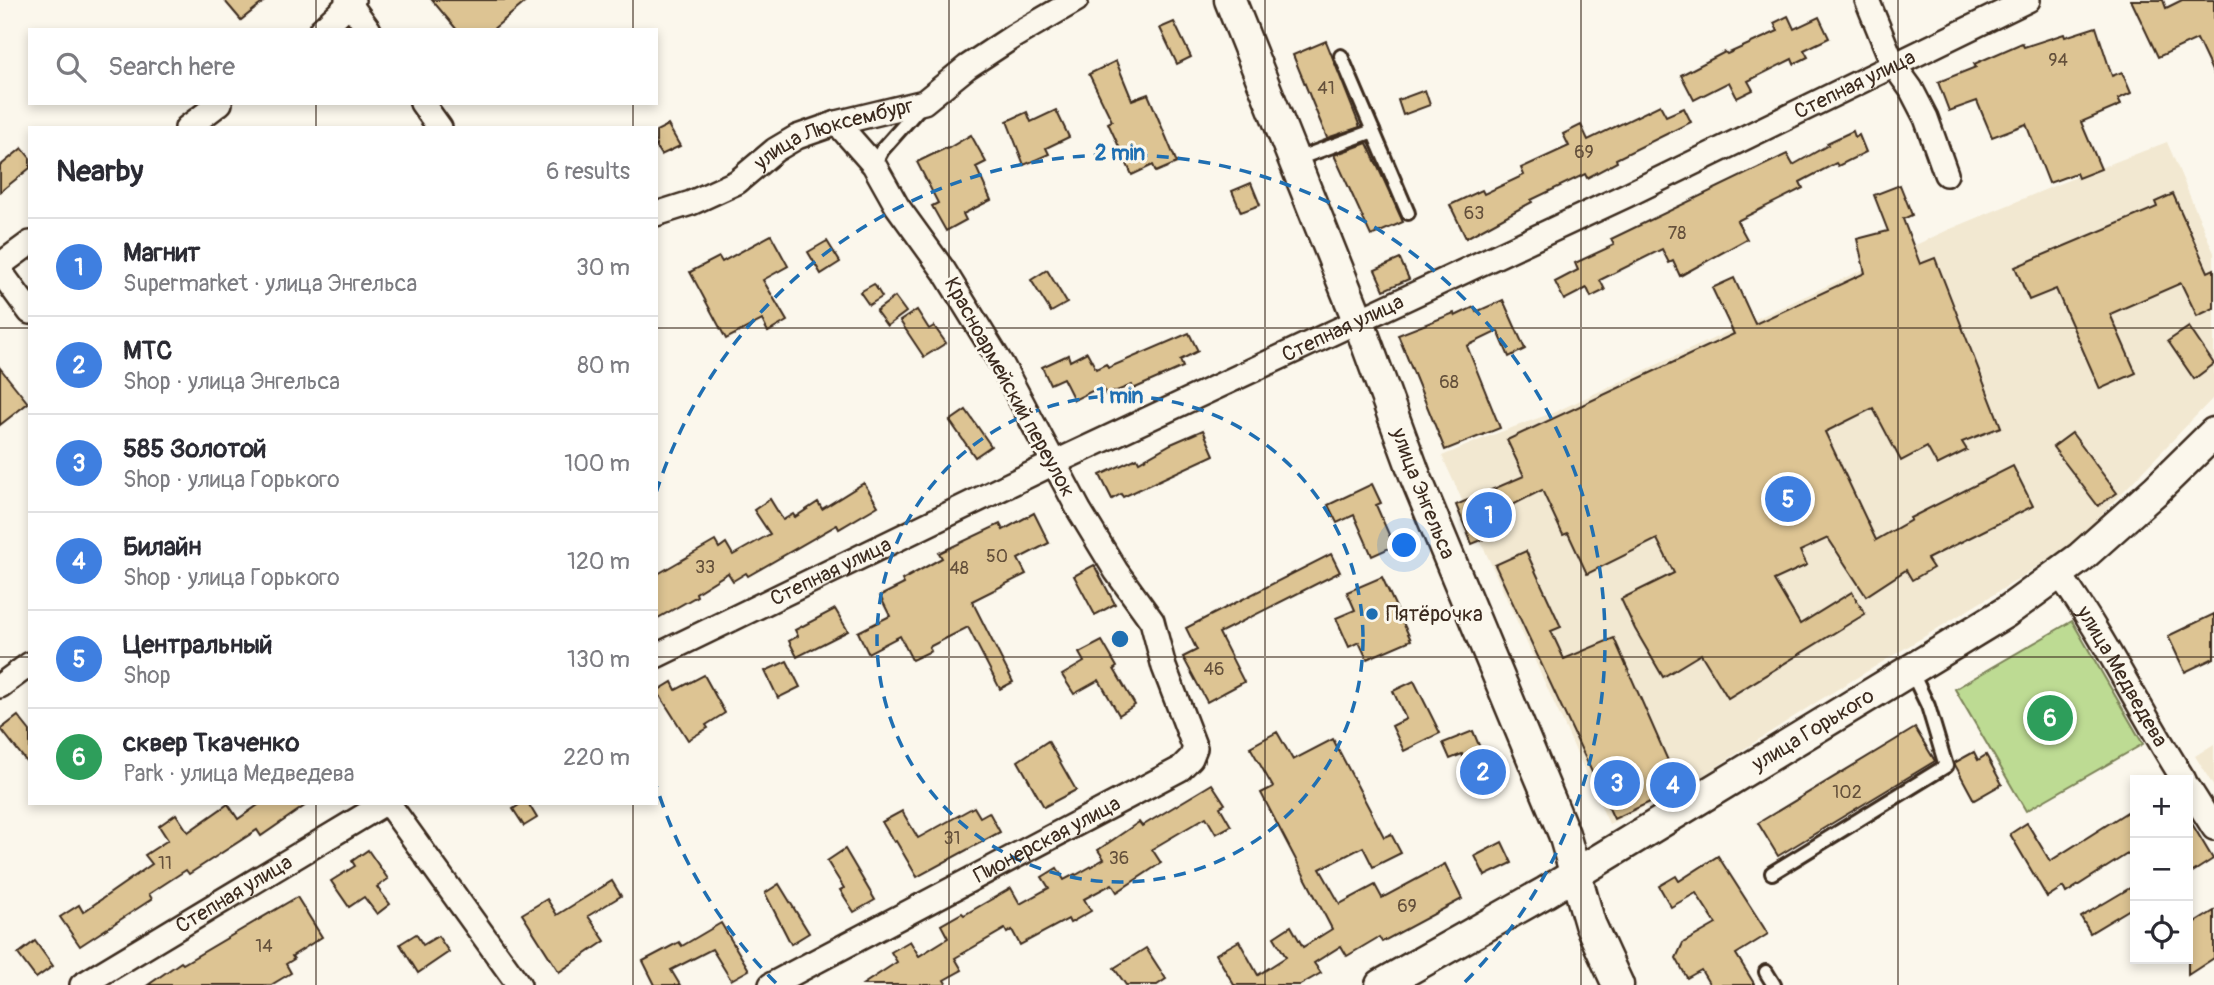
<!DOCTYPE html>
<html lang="en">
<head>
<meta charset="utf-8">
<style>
  :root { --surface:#fff; --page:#f2f2f3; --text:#2b2b33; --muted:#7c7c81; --line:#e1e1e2; --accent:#1a73e8 }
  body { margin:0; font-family:Pangolin,sans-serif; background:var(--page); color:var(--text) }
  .controls { position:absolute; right:21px; bottom:21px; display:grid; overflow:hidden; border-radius:0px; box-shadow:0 4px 10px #0003 }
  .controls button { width:63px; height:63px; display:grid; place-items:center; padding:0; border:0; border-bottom:2px solid var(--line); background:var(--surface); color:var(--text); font:35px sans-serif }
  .you { position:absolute; left:1405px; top:546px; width:24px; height:24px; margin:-18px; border:5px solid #fff; border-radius:50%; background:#1a73e8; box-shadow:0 0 0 10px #1a73e833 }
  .badge { display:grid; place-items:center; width:46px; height:46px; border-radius:50%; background:var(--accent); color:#fff; font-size:23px; font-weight:700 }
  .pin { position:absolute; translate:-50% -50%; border:4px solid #fff; box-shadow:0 2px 7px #0006 }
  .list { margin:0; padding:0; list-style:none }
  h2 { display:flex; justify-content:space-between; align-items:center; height:91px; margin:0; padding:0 28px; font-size:30px }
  h2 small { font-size:23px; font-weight:400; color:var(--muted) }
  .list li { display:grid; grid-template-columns:46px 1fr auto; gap:21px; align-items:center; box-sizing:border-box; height:98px; padding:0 28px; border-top:2px solid var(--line) }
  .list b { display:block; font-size:26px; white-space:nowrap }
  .list p { margin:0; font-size:23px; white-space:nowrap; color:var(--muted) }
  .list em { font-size:23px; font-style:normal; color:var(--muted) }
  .icon { flex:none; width:38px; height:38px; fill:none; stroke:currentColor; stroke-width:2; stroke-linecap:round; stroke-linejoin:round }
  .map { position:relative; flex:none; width:2214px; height:985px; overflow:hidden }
  .search { position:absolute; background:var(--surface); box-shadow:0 4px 10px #0003; left:28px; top:28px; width:630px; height:77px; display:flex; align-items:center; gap:18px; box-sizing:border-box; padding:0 24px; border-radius:0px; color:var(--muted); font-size:26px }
  .panel { position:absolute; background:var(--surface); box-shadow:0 4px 10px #0003; left:28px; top:126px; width:630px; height:679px; border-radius:0px }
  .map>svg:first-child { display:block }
</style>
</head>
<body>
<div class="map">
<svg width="2214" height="985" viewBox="0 0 2214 985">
  <rect width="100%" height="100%" fill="#fbf7ec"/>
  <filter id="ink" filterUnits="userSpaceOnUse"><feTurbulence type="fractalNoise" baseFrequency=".0143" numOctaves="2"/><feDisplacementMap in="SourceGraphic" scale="14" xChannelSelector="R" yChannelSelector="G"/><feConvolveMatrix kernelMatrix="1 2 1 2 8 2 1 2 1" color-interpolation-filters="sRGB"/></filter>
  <g filter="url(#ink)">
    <g fill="#f2e8d1">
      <path d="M2167 142 2214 253V397L2075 542 2009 585 1815 703 1684 788 1609 824 1442 456 1487 437 1555 412 1948 230 2061 183Z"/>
      <path d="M2214 744V787L2195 756Z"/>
    </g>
    <path fill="#bddb93" stroke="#7c8258" stroke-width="2" d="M2072 621 2143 744 2026 811 1955 689Z"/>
    <g fill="#ddc493" stroke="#3b2a1e" stroke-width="2">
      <path d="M224 0H266L241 20Z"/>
      <path d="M432 0H528L492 30H457Z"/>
      <path d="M2131 0H2163L2166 8 2182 0H2214V75L2197 39 2158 57Z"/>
      <path d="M1788 16 1794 29 1819 17 1829 38 1804 50 1808 57 1794 64 1792 59 1748 81 1753 90 1737 98 1729 82 1694 100 1681 75 1725 52 1727 54 1778 31 1774 23Z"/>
      <path d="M1174 22 1191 57 1177 64 1160 28Z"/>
      <path d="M2096 27 2112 76 2122 72 2131 93 2118 99 2121 105 2081 122 2101 169 2078 178 2076 173 2049 183 2026 124 1992 137 1977 101 1949 111 1938 82 1976 67 1974 64 2022 43 2024 47 2064 34 2065 37Z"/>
      <path d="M1326 41 1360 127 1327 138 1293 55Z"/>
      <path d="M1116 61 1132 100 1148 94 1177 163 1156 172 1153 165 1132 175 1108 123 1112 121 1089 74Z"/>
      <path d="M1425 90 1430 105 1403 115 1398 100Z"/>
      <path d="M1660 105 1666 116 1684 108 1691 122 1616 159 1617 162 1587 178 1585 174 1531 200 1532 202 1466 238 1450 205 1482 190 1484 194 1524 175 1521 168 1569 146 1563 134 1581 125 1588 140Z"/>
      <path d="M1056 110 1069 137 1046 148 1049 154 1024 165 1007 121 1027 112 1031 122Z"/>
      <path d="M668 125 680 146 661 155 656 147V131Z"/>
      <path d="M1853 131 1855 137 1859 135 1866 152 1838 166 1836 163 1800 182 1803 188 1737 221 1747 239 1680 276 1673 261 1669 263 1662 249 1600 280 1605 290 1591 297 1587 288 1564 300 1555 282 1578 270 1575 263 1614 245 1611 239 1787 154 1793 165 1828 145 1827 143Z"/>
      <path d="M971 135 986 162 976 167 991 200 963 214 966 220 946 231 932 206 938 203 917 162 946 148 947 149Z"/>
      <path d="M1367 143 1403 222 1371 236 1334 155Z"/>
      <path d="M22 148 30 158V168L0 192V166Z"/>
      <path d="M1251 183 1260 205 1241 212 1232 191Z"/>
      <path d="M1900 185 1912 215 1903 219 1920 264 1935 258 2001 427 1962 442 1967 450 1937 465 1927 447 1901 461 1873 408 1825 432 1876 540 1911 520 1910 518 2013 466 2033 506 1927 559 1933 568 1912 580 1906 570 1866 596 1828 538 1800 551 1807 565 1774 580 1800 624 1852 592 1865 614 1728 698 1701 654 1663 677 1635 629 1621 599 1674 573 1657 539 1587 574 1568 533 1563 535 1542 490 1487 518 1494 535 1472 544 1456 505 1524 476 1507 440 1734 334 1712 288 1734 278 1755 324 1865 273 1857 239 1888 231 1874 195Z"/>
      <path d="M2173 194 2208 272 2214 269V308L2197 316 2181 283 2110 314 2136 373 2100 389 2056 289 2029 300 2015 267 2157 207 2155 202Z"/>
      <path d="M771 235 788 266 763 280 787 321 768 332 762 320 726 339 690 272 719 257 722 262Z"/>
      <path d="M827 241 840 262 821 274 808 252Z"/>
      <path d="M1400 259 1409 279 1384 290 1375 270Z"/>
      <path d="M1047 270 1067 303 1051 312 1031 280Z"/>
      <path d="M874 284 882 297 869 305 860 292Z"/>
      <path d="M895 297 906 312 887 326 876 311Z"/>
      <path d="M1503 300 1525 349 1509 357 1498 331 1467 346 1500 428 1445 450 1398 335 1454 313 1455 316 1474 307 1476 312Z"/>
      <path d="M917 310 929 329 934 326 946 343 924 357 900 321Z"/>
      <path d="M2189 327 2214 364 2194 379 2168 341Z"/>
      <path d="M1189 333 1198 351 1180 360 1183 367 1133 389 1132 385 1106 395 1102 386 1074 400 1063 378 1050 384 1042 367 1068 355 1070 361 1087 352 1096 369 1106 364 1108 368Z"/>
      <path d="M0 368 28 403 0 425Z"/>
      <path d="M966 410 991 446 975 457 950 421Z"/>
      <path d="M1203 430 1214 455 1123 497 1121 494 1112 499 1100 475 1137 458 1139 462 1171 444Z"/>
      <path d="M2072 433 2117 493 2098 506 2053 447Z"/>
      <path d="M864 483 878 506 839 529 837 525 748 576 746 573 733 581 728 573 696 593 697 596 656 619V575L715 541 719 548 726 543 733 555 770 534 754 510 770 499 783 520 793 514 795 517 818 502 822 509Z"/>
      <path d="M1372 484 1381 503 1376 505 1394 546 1372 556 1354 515 1337 523 1328 505Z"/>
      <path d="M1034 513 1049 543 1018 559 1026 574 972 601 1013 682 1000 689 968 627 929 647 931 651 912 660 900 636 868 653 858 632 890 616 880 596 904 584 902 580 942 558 939 553 1000 524 1003 530Z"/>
      <path d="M1526 551 1561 627 1551 631 1564 659 1614 638 1680 788 1614 819 1495 565Z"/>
      <path d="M1331 554 1340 572 1219 633 1244 682 1207 702 1183 657 1197 650 1186 628Z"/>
      <path d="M1094 565 1115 604 1095 615 1074 576Z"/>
      <path d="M1382 577 1411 640 1367 659 1359 642 1349 647 1336 618 1355 610 1347 592Z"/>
      <path d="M835 609 848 631 797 657 789 641 798 636 795 630Z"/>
      <path d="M2214 614V658L2185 672 2168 636Z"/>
      <path d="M1102 641 1117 667 1114 669 1135 705 1119 715 1099 680 1074 694 1062 675 1084 662 1079 653Z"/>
      <path d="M787 661 800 687 778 698 765 671Z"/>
      <path d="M704 675 725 713 706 725 708 728 688 740 657 691 672 682 676 690Z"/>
      <path d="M1414 681 1440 733 1404 751 1392 726 1406 719 1393 691Z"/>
      <path d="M18 716 30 731V766L1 729Z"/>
      <path d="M1915 728 1935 761 1778 856 1758 823Z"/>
      <path d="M1473 731 1493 779 1476 787 1462 754 1450 759 1443 743Z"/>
      <path d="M1277 732 1293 760 1333 739 1384 837 1391 834 1401 853 1373 867 1363 847 1320 869 1340 904 1375 885 1382 898 1445 864 1462 899 1382 942 1379 937 1347 956 1341 946 1314 963 1321 973 1300 985H1234L1216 954 1239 941 1258 975 1286 957 1274 937 1291 926 1303 947 1332 929 1261 793 1273 787 1250 747Z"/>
      <path d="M1048 741 1076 790 1044 807 1018 761Z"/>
      <path d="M1974 752 1978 760 1986 755 2002 784 1974 800 1954 763Z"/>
      <path d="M1212 784 1225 804 1220 807 1231 826 1216 834 1206 817 1152 849 1161 863 1117 892 1112 884 1084 899 1091 911 1070 923 1068 919 1020 945 1012 930 1007 933 1005 929 955 958 962 970 944 980 947 985H862L897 962 891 952 910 941 919 956 948 938 941 925 962 913 964 915 1011 888 1020 904 1049 888 1042 877 1057 868 1064 880 1075 874 1076 875 1104 859 1098 850 1139 822 1142 826Z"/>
      <path d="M261 803H309L261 836 257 830 189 874 186 870 149 894 152 899 80 946 60 917 79 905 83 912 152 864 145 855 168 840 159 826 176 814 188 832 228 804 238 819Z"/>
      <path d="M522 803H528L537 818 524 826 513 809Z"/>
      <path d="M974 807 980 817 989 812 1000 832 917 877 896 841 894 842 882 822 902 811 918 838Z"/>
      <path d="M2135 807V849L2066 893 2063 887 2047 897 2010 834 2027 823 2050 861Z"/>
      <path d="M2188 817 2213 859 2188 875Z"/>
      <path d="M1502 842 1512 863 1485 876 1475 856Z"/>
      <path d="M845 849 875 900 854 912 840 890 844 888 827 861Z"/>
      <path d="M368 850 388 879 377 887 390 904 377 914 364 897 349 907 331 881 355 866 352 861Z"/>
      <path d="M1718 856 1768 934 1736 954 1755 985H1710L1701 970 1687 978 1676 958 1683 943 1716 924 1696 893 1671 907 1659 886 1676 876 1679 881Z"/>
      <path d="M612 881 621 896 588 916 605 941 559 972 522 914 547 899 557 915Z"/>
      <path d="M779 884 809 933 791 944 765 893Z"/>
      <path d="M2135 885V906L2090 933 2081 917Z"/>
      <path d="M297 897 322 937 292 956 294 959 286 964 291 973 271 985H148L181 962 183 964Z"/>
      <path d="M2214 911V958L2188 975V927Z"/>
      <path d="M721 923 749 970 731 980 712 949 671 970 680 985H655L643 961 679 942 682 946Z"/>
      <path d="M416 934 423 945 438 936 449 952 418 973 400 944Z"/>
      <path d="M35 941 53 966 36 978 18 954Z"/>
      <path d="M1146 948 1166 979 1157 985H1126L1114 968Z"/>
    </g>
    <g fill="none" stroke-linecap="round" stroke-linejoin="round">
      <g stroke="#3b2a1e" stroke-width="18">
        <g id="service">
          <path d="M1341 56 1408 213"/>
          <path d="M1294 160 1373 131"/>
          <path d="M874 165 882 150 921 106"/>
          <path d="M1772 873 1946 766 1928 706 1911 671"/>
          <path d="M1766 972 1774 985"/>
        </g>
      </g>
      <g stroke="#3b2a1e" stroke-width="28">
        <g id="minor">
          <path d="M347 0 369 30"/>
          <path d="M1867 0 1893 64 1911 89 1926 118 1946 174"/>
          <path d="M321 30 353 0"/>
          <path d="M422 103 440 128"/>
          <path d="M187 128 220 103"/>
          <path id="s1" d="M656 214 691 203 737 182 775 150 797 137 837 123 924 102 967 67 1014 36 1076 0"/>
          <path d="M0 265 30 243"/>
          <path d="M0 271 30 312"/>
          <path id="s2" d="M2060 575C2106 640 2141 713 2184 780"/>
          <path id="s3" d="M656 656 1054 463 1627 195 2028 0"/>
          <path d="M0 686 30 664"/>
          <path d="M2188 787 2214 828"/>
          <path d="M388 803 519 985"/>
          <path id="s4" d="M82 985 385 803"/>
          <path id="s5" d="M771 985 1180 769 1191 758 1195 748 1164 667 1152 621 1116 571 1079 510 1002 365 944 271 897 206 874 165 837 123"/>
        </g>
      </g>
      <g stroke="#3b2a1e" stroke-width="35">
        <g id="tertiary">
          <path id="s6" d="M1230 0 1358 320 1416 478 1564 834 1590 924 1618 985"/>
          <path id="s7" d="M1381 985 1546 892 2006 612 2081 557 2157 489 2214 433"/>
        </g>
      </g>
      <use href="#service" stroke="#fbf7ec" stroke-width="12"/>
      <use href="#minor" stroke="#fbf7ec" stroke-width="23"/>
      <use href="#tertiary" stroke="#fbf7ec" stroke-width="30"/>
    </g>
  </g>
  <path fill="none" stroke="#3b2a1e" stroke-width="2" stroke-opacity="0.55" d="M316 0V30M633 0V30M949 0V985M1265 0V985M1581 0V985M1898 0V985M316 103V128M633 103V128M0 328H30M656 328H2214M0 657H30M656 657H2214M316 803V985M633 803V985"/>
  <g fill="none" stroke="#1f6fb2" stroke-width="3.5" stroke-dasharray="12 9">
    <circle cx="1120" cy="639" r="243"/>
    <path d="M776 983A486 486 0 0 1 656 785M656 493A486 486 0 1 1 1464 983"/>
  </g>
  <circle fill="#1f6fb2" stroke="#fbf7ec" stroke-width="2.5" cx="1372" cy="614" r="7"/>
  <g text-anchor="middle" stroke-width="6" stroke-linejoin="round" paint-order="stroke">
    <g font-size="18" fill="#64503b">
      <text x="2058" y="66">94</text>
      <text x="1326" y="94">41</text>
      <text x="1584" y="158">69</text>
      <text x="1474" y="219">63</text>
      <text x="1677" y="239">78</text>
      <text x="1449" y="388">68</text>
      <text x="997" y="562">50</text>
      <text x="705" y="573">33</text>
      <text x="959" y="574">48</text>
      <text x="1214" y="675">46</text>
      <text x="1847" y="798">102</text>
      <text x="952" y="844">31</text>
      <text x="1119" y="864">36</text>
      <text x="165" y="869">11</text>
      <text x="1407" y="912">69</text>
      <text x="264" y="952">14</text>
    </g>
    <g font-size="21" fill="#3b2a1e" stroke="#fbf7ec">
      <text dy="7" stroke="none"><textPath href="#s3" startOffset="1328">Степная улица</textPath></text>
      <text dy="7" stroke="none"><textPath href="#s1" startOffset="198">улица Люксембург</textPath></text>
      <text dy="7" stroke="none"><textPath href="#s3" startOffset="761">Степная улица</textPath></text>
      <text transform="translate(1010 387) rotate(61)" y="7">Красноармейский переулок</text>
      <text dy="7" stroke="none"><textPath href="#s6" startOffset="530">улица Энгельса</textPath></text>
      <text dy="7" stroke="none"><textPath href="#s3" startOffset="194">Степная улица</textPath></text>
      <text dy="7" stroke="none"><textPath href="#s2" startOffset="119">улица Медведева</textPath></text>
      <text dy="7" stroke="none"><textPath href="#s7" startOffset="502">улица Горького</textPath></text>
      <text dy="7" stroke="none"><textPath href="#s5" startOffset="312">Пионерская улица</textPath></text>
      <text dy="7" stroke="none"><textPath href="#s4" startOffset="177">Степная улица</textPath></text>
    </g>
    <g font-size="21" fill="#3b2a1e" stroke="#fbf7ec" text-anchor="start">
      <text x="1386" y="621">Пятёрочка</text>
    </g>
  </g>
  <circle cx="1120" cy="639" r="10" fill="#1f6fb2" stroke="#fbf7ec" stroke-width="3.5"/>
  <g font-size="21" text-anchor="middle" font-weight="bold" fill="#1f6fb2" stroke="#fbf7ec" stroke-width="6" stroke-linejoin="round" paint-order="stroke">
    <text x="1120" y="160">2 min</text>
    <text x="1120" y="403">1 min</text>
  </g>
</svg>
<div class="controls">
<button>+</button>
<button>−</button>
<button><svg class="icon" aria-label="locate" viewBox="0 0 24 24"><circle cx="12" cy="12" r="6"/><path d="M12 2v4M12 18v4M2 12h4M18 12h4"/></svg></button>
</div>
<div class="you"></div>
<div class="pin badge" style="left:1489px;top:515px;background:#3f7fe0">1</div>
<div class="pin badge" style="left:1483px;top:772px;background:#3f7fe0">2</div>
<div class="pin badge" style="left:1617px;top:783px;background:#3f7fe0">3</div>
<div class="pin badge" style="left:1673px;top:785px;background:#3f7fe0">4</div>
<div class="pin badge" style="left:1788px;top:499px;background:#3f7fe0">5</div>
<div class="pin badge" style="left:2050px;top:718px;background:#2e9e5b">6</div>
<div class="search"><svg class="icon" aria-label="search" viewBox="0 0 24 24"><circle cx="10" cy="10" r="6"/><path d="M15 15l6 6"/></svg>Search here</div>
<section class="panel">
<h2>Nearby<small>6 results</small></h2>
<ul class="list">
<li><span class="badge" style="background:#3f7fe0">1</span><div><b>Магнит</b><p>Supermarket · улица Энгельса</p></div><em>30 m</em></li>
<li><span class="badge" style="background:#3f7fe0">2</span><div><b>МТС</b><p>Shop · улица Энгельса</p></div><em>80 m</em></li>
<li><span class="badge" style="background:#3f7fe0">3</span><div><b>585 Золотой</b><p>Shop · улица Горького</p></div><em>100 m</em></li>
<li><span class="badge" style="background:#3f7fe0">4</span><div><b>Билайн</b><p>Shop · улица Горького</p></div><em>120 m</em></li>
<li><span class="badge" style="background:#3f7fe0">5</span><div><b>Центральный</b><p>Shop</p></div><em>130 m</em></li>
<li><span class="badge" style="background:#2e9e5b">6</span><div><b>сквер Ткаченко</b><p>Park · улица Медведева</p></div><em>220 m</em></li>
</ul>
</section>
</div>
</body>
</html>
